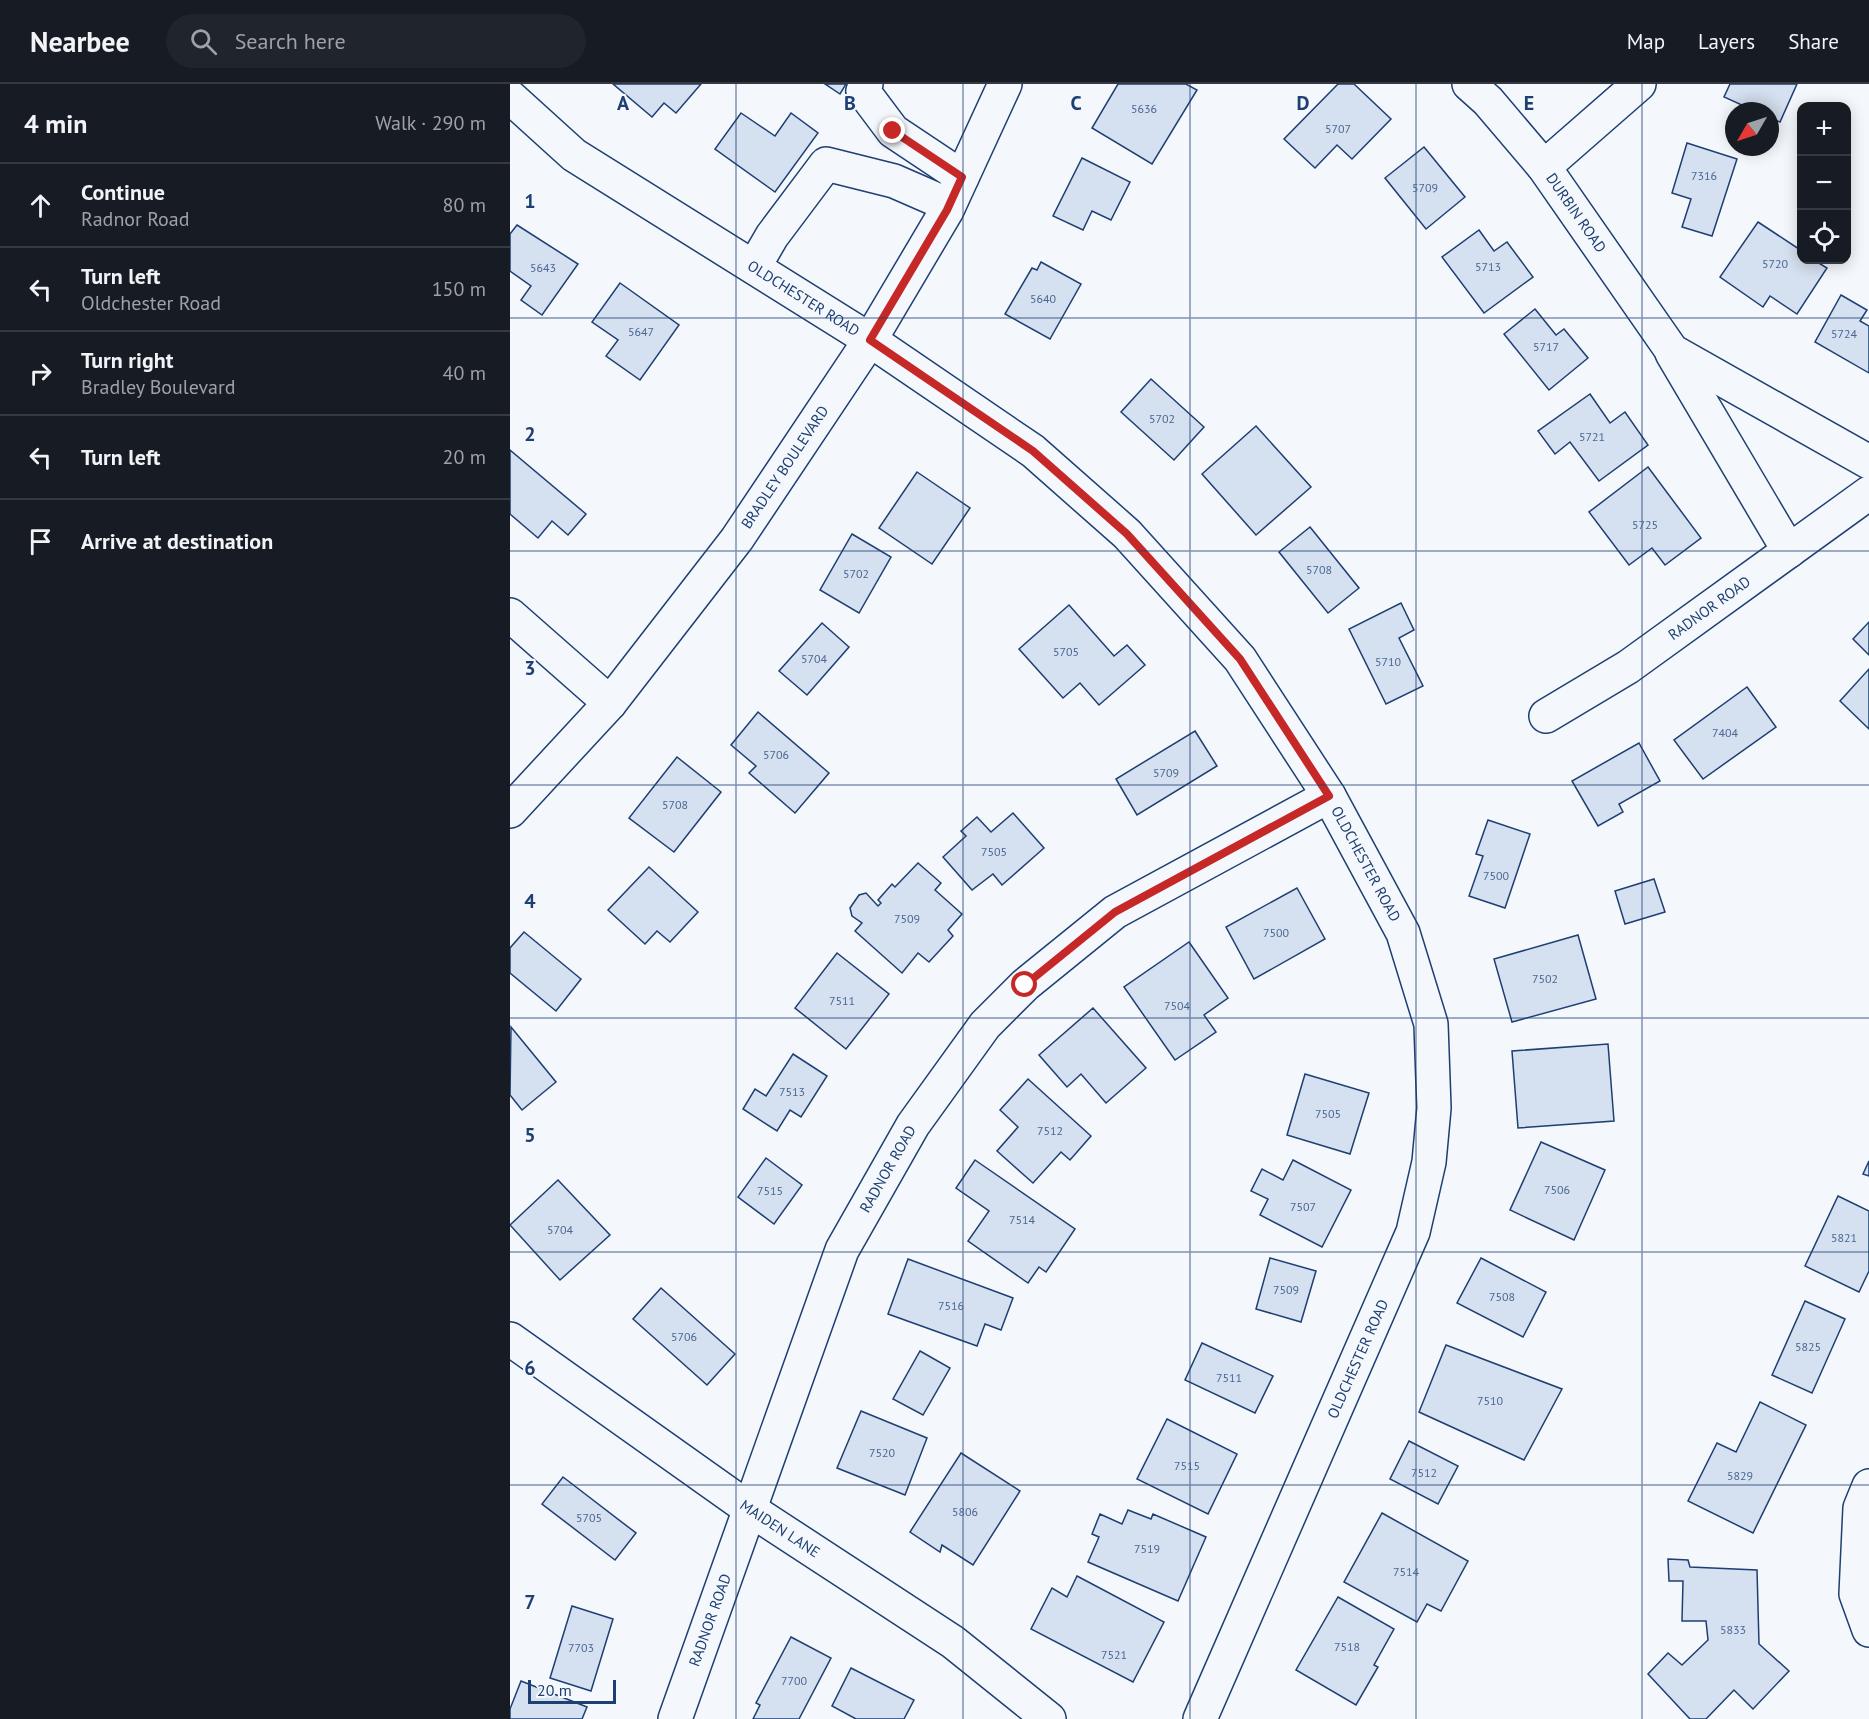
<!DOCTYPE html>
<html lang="en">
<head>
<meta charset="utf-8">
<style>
  :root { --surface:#171b24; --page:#20242c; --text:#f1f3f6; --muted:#9ea1a6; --line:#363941 }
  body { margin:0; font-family:"PT Sans",sans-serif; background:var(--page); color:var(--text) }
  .controls { position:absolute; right:18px; top:18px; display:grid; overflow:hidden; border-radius:12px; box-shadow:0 3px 15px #0003 }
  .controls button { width:54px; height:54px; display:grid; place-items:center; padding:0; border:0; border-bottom:2px solid var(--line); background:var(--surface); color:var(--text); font:30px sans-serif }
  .compass { position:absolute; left:1215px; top:18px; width:54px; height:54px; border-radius:50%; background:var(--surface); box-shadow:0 3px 15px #0003; rotate:231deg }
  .scale { position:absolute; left:18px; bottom:15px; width:88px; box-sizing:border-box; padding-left:6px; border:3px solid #1d3f73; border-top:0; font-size:16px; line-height:21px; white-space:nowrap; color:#1d3f73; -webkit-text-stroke:4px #f4f7fb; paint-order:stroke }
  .stop { position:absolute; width:18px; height:18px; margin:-14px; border:4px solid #c62828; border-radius:50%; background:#fff }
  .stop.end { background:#c62828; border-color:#fff; box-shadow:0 2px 6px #0008 }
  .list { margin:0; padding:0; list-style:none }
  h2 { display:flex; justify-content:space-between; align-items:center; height:78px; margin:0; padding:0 24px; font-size:26px }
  h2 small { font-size:20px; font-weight:400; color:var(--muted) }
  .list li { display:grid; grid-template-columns:39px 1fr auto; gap:18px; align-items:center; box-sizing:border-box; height:84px; padding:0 24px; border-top:2px solid var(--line) }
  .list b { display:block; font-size:22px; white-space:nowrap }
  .list p { margin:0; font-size:20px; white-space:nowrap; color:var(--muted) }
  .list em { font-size:20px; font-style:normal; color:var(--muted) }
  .icon { flex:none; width:33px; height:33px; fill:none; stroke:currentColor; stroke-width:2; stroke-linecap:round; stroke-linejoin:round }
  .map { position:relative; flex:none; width:1359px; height:1635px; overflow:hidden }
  header { display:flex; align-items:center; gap:36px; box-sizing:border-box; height:84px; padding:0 30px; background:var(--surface); border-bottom:2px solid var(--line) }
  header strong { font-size:28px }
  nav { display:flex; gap:33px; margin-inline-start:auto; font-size:21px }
  .search { width:420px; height:54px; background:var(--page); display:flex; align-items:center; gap:15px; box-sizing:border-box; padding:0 21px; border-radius:33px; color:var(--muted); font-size:22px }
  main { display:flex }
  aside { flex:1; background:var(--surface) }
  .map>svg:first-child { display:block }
</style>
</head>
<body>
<header>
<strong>Nearbee</strong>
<div class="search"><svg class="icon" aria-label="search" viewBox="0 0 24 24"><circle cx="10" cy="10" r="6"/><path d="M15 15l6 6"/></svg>Search here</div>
<nav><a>Map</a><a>Layers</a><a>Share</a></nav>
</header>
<main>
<aside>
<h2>4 min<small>Walk · 290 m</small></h2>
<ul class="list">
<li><svg class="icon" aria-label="ahead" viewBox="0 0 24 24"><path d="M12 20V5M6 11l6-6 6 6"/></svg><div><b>Continue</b><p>Radnor Road</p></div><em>80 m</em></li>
<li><svg class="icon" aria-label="left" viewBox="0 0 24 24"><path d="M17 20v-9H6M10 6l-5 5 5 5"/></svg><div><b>Turn left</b><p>Oldchester Road</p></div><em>150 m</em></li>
<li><svg class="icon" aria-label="right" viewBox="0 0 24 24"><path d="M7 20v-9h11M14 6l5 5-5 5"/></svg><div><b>Turn right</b><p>Bradley Boulevard</p></div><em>40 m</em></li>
<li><svg class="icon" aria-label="left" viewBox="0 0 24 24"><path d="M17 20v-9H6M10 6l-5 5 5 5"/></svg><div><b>Turn left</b></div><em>20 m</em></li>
<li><svg class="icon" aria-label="arrive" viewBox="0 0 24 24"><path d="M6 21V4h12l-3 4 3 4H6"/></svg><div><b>Arrive at destination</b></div></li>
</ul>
</aside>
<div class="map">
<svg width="1359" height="1635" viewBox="0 0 1359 1635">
  <rect width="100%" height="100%" fill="#f4f7fb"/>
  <g fill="#d5e0f0" stroke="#1d3f73" stroke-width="1.5">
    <path d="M103 0H191L166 29 154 19 142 33Z"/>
    <path d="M315 0H336L330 10Z"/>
    <path d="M608 0H676L687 6 642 80 582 44Z"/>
    <path d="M828 0H844L881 35 842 75 827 61 805 84 774 55Z"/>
    <path d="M1220 0H1287L1270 38 1260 34V27H1245L1214 13Z"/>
    <path d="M231 29 265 52 281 29 308 49 265 108 205 65Z"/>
    <path d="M1177 59 1227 75 1202 152 1172 143 1181 115 1162 109Z"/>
    <path d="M914 63 955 113 916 145 875 94Z"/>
    <path d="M572 74 620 98 601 136 582 127 573 146 543 132Z"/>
    <path d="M1248 138 1292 167V176H1304L1317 184 1287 230 1260 212 1253 223 1210 193Z"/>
    <path d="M7 141 68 180 32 231 11 216 21 202 0 187V150Z"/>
    <path d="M969 146 984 167 997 158 1023 193 974 229 932 173Z"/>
    <path d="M531 178 571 200 540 255 495 230 522 184 527 186Z"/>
    <path d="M110 199 169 241 130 296 96 272 108 256 82 238Z"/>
    <path d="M1331 211 1357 226 1350 237 1359 242V289L1305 258Z"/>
    <path d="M1025 225 1046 251 1054 245 1078 274 1039 306 994 250Z"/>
    <path d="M641 295 694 343 664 376 611 328Z"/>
    <path d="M1080 310 1100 339 1115 328 1138 361 1089 397 1060 358 1045 370 1028 347Z"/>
    <path d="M746 342 801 403 746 451 692 390Z"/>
    <path d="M0 366 76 430 58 451 42 437 28 454 0 430Z"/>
    <path d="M1138 383 1191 454 1155 481 1142 464 1119 481 1079 428Z"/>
    <path d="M407 388 460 424 422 480 369 444Z"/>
    <path d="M800 443 849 504 818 529 769 468Z"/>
    <path d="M342 450 381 473 349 529 310 506Z"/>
    <path d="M891 519 904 546 889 554 913 602 876 620 839 545Z"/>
    <path d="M559 521 604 572 617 561 635 581 589 621 570 599 553 614 509 565Z"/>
    <path d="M1359 538V571L1343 555Z"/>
    <path d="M312 539 339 563 297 611 269 587Z"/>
    <path d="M1359 585V645L1330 617Z"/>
    <path d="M1237 603 1266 643 1193 695 1164 656Z"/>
    <path d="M248 628 319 689 285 729 239 689 246 682 221 661Z"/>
    <path d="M685 647 707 682 627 731 606 695Z"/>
    <path d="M1129 659 1150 697 1109 720 1113 728 1088 742 1062 697Z"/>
    <path d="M167 673 211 708 164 768 119 734Z"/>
    <path d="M503 729 534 764 492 801 483 790 462 806 433 773 456 752 451 747 467 733 481 748Z"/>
    <path d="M978 736 1020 750 995 824 959 812 973 772 966 770Z"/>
    <path d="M408 779 431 799 425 806 452 830 438 846 443 852 419 878 408 869 392 889 345 847 352 839 342 832 340 824 349 811 356 809 368 822 371 819 368 816 382 800 385 803Z"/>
    <path d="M139 783 188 828 160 858 147 847 135 860 98 826Z"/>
    <path d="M1144 795 1155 828 1115 840 1105 807Z"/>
    <path d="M787 804 815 855 744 895 716 843Z"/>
    <path d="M14 848 71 895 46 927 0 889V864Z"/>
    <path d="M1068 851 1086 915 1002 938 984 875Z"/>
    <path d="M679 858 718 914 694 931 706 948 665 976 614 903Z"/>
    <path d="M327 869 379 910 336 965 285 924Z"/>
    <path d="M583 924 636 984 596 1019 571 990 557 1003 529 971Z"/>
    <path d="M1 943 46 998 12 1026 0 1011Z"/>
    <path d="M1098 960 1104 1037 1008 1044 1002 967Z"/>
    <path d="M283 970 317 992 291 1033 280 1026 267 1047 233 1025 245 1005 256 1012Z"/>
    <path d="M795 990 859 1009 840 1070 777 1051Z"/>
    <path d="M518 995 581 1052 560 1076 551 1068 523 1099 487 1067 508 1043 490 1026Z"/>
    <path d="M1031 1058 1095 1086 1064 1156 1000 1126Z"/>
    <path d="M256 1074 292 1101 264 1140 228 1113Z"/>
    <path d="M465 1076 565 1145 536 1188 529 1183 518 1199 458 1157 479 1127 446 1104Z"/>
    <path d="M783 1076 841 1106 812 1163 750 1131 758 1115 741 1107 752 1085 773 1096Z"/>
    <path d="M1359 1077V1092L1353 1090Z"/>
    <path d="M48 1096 100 1151 50 1196 0 1141Z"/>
    <path d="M1328 1112 1359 1127V1187L1349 1208 1295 1182Z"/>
    <path d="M760 1174 806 1187 791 1238 746 1225Z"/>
    <path d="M971 1174 1036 1208 1013 1253 947 1219Z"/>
    <path d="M398 1175 503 1214 491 1246 475 1240 467 1262 378 1230Z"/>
    <path d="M151 1204 225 1270 197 1301 123 1235Z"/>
    <path d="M1295 1217 1335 1235 1302 1309 1262 1291Z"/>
    <path d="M692 1259 763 1292 745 1329 675 1296Z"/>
    <path d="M936 1261 1052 1305 1014 1376 909 1328Z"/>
    <path d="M410 1267 440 1284 413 1331 383 1315Z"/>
    <path d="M1250 1318 1296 1341 1243 1449 1178 1417 1207 1359 1226 1368Z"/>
    <path d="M351 1327 417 1354 395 1411 327 1384Z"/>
    <path d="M657 1335 727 1370 698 1430 627 1395Z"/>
    <path d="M899 1357 948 1382 928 1420 880 1395Z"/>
    <path d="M451 1369 510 1407 463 1481 432 1461 430 1468 400 1448Z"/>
    <path d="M53 1393 126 1449 105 1476 32 1420Z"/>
    <path d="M618 1426 641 1435 643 1430 696 1453 668 1517 578 1478 589 1453 582 1450 590 1430 612 1440Z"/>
    <path d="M872 1429 958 1477 931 1527 917 1520 907 1538 834 1498Z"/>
    <path d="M1158 1475 1178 1476 1180 1483 1247 1486 1249 1560 1279 1587 1243 1625 1224 1606 1196 1635H1180L1138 1590 1158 1569 1172 1581 1198 1556 1196 1537H1172L1173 1497H1159Z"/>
    <path d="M567 1492 654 1538 623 1598 521 1545 542 1504 557 1513Z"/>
    <path d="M828 1513 884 1545 864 1581 868 1583 846 1621 786 1586Z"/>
    <path d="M62 1522 103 1535 81 1607 40 1594Z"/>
    <path d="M281 1553 321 1574 289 1635H243L250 1621 246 1619Z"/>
    <path d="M341 1584 404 1616 394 1635H346L322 1622Z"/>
    <path d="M11 1597 77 1623 72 1635H0V1625Z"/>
  </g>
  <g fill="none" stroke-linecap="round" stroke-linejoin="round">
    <g stroke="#1d3f73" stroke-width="36">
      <g id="minor">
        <path d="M356 0 353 7 383 47 452 93"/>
        <path id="s1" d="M959 0 978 17 1034 83 1162 267 1359 378"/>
        <path id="s2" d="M0 13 64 71 360 256 523 367 617 450 730 575 819 712 893 849 921 940 924 1024 919 1078 903 1148 690 1635"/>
        <path d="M1034 83 1129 0"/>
        <path d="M244 183 262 152 316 80 384 97 439 121"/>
        <path d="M1162 269 1279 467"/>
        <path d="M0 531 100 619"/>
        <path id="s3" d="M1036 632 1118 583 1359 409"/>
        <path id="s4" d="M0 1255 241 1426 443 1558 539 1635"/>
        <path d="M1359 1402 1350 1424 1346 1510 1359 1546"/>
        <path id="s5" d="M165 1635 332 1166 403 1041 475 941 515 901 605 828 819 712"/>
      </g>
    </g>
    <g stroke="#1d3f73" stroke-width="36">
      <g id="major">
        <path id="s6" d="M0 727 100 619 227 455 360 256 437 126 495 0"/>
      </g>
    </g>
    <use href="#minor" stroke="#f4f7fb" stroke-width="33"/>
    <use href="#major" stroke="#f4f7fb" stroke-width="33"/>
  </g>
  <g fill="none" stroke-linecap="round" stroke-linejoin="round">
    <path stroke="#c62828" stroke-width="8" d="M383 47 452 93 437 126 360 256 523 367 617 450 730 575 819 712 605 828 515 901"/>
  </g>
  <path fill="none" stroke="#1d3f73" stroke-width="1.5" stroke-opacity="0.55" d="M226 0V1635M453 0V1635M680 0V1635M906 0V1635M1132 0V1635M0 234H1359M0 467H1359M0 701H1359M0 934H1359M0 1168H1359M0 1401H1359"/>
  <g text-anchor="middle" stroke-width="4.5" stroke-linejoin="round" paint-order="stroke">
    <g font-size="12" fill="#4b6792">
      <text x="634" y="29">5636</text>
      <text x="828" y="49">5707</text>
      <text x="1194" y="96">7316</text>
      <text x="915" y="108">5709</text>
      <text x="1265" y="184">5720</text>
      <text x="978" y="187">5713</text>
      <text x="33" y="188">5643</text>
      <text x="533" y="219">5640</text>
      <text x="131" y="252">5647</text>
      <text x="1334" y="254">5724</text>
      <text x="1036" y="267">5717</text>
      <text x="652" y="339">5702</text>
      <text x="1082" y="357">5721</text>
      <text x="1135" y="445">5725</text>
      <text x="809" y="490">5708</text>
      <text x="346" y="494">5702</text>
      <text x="556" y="572">5705</text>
      <text x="304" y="579">5704</text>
      <text x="878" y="582">5710</text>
      <text x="1215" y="653">7404</text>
      <text x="266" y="675">5706</text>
      <text x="656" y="693">5709</text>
      <text x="165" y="725">5708</text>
      <text x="484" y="772">7505</text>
      <text x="986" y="796">7500</text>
      <text x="397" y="839">7509</text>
      <text x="766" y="853">7500</text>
      <text x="1035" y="899">7502</text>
      <text x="332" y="921">7511</text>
      <text x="667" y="926">7504</text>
      <text x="282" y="1012">7513</text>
      <text x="818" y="1034">7505</text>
      <text x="540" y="1051">7512</text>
      <text x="1047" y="1110">7506</text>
      <text x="260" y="1111">7515</text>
      <text x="793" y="1127">7507</text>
      <text x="512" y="1140">7514</text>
      <text x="50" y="1150">5704</text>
      <text x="1334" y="1158">5821</text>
      <text x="776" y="1210">7509</text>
      <text x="992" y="1217">7508</text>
      <text x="441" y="1226">7516</text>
      <text x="174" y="1257">5706</text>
      <text x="1298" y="1267">5825</text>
      <text x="719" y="1298">7511</text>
      <text x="980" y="1321">7510</text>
      <text x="372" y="1373">7520</text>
      <text x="677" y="1386">7515</text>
      <text x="914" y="1393">7512</text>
      <text x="1230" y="1396">5829</text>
      <text x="455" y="1432">5806</text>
      <text x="79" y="1438">5705</text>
      <text x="637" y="1469">7519</text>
      <text x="896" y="1492">7514</text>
      <text x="1223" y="1550">5833</text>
      <text x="837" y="1567">7518</text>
      <text x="71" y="1568">7703</text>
      <text x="604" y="1575">7521</text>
      <text x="284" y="1601">7700</text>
    </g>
    <g font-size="15" fill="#1d3f73" stroke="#f4f7fb">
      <text dy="5" stroke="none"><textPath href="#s1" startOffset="168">DURBIN ROAD</textPath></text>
      <text dy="5" stroke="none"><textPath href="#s2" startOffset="357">OLDCHESTER ROAD</textPath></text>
      <text dy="5" stroke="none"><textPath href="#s6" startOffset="441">BRADLEY BOULEVARD</textPath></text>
      <text dy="5" stroke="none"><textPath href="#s3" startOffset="196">RADNOR ROAD</textPath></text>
      <text dy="5" stroke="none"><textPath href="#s2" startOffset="1167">OLDCHESTER ROAD</textPath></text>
      <text dy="5" stroke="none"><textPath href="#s5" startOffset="591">RADNOR ROAD</textPath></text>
      <text transform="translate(848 1275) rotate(-66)" y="5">OLDCHESTER ROAD</text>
      <text dy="5" stroke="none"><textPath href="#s4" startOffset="330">MAIDEN LANE</textPath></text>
      <text dy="5" stroke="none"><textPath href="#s5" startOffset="105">RADNOR ROAD</textPath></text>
    </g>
  </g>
  <g font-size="20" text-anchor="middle" font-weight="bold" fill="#1d3f73" stroke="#f4f7fb" stroke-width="4.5" stroke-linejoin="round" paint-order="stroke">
    <text x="113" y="26">A</text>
    <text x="340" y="26">B</text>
    <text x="566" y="26">C</text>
    <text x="793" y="26">D</text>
    <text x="1019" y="26">E</text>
    <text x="20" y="124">1</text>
    <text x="20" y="357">2</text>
    <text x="20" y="591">3</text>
    <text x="20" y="824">4</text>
    <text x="20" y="1058">5</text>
    <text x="20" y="1291">6</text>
    <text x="20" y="1525">7</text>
  </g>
</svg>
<div class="controls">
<button>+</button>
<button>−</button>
<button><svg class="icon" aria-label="locate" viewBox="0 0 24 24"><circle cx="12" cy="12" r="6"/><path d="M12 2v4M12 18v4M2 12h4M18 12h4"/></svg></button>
</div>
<svg class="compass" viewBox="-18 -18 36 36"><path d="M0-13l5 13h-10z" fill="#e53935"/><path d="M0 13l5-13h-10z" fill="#9ea1a6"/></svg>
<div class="scale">20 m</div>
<div class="stop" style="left:515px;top:901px"></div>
<div class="stop end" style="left:383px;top:47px"></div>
</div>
</main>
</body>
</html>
